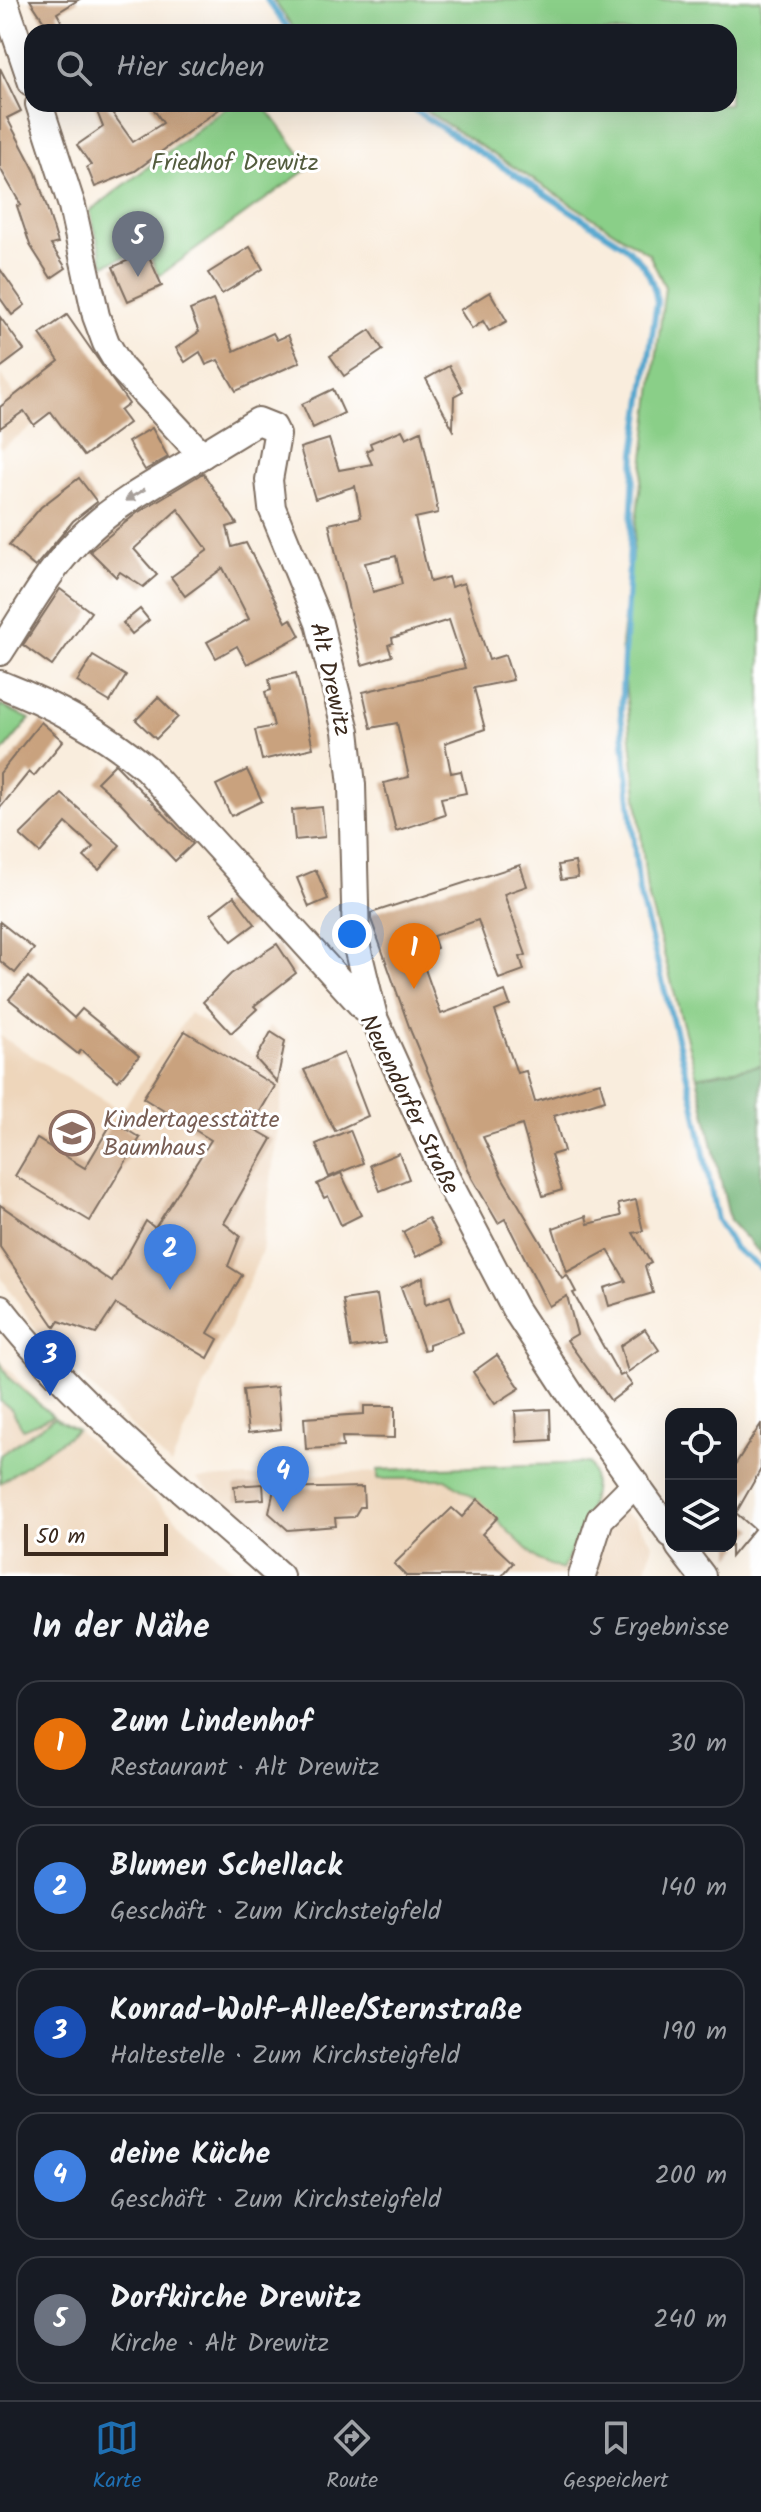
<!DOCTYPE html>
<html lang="de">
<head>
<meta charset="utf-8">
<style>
  :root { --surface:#171b24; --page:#20242c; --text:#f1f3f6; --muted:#9ea1a6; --line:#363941; --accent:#1f6fb2 }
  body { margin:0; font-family:Kalam,sans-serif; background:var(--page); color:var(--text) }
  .controls { position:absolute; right:24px; bottom:24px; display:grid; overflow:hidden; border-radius:16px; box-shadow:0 8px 32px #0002 }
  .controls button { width:72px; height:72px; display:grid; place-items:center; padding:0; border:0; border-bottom:2px solid var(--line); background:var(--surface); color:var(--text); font:40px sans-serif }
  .scale { position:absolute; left:24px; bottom:20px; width:144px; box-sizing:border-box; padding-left:8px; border:4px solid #3b2a1e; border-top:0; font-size:22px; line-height:28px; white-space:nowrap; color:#3b2a1e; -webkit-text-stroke:6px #fff; paint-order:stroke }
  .you { position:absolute; left:352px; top:934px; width:28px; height:28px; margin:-20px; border:6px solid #fff; border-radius:50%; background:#1a73e8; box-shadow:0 0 0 12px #1a73e833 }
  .badge { display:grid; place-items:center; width:52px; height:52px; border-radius:50%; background:var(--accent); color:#fff; font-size:26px; font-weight:700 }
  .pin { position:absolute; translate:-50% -66px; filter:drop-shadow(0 2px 4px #0008) }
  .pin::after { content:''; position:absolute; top:42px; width:28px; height:24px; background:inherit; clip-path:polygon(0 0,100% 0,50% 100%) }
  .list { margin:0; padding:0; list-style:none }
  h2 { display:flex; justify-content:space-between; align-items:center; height:104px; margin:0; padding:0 32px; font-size:34px }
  h2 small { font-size:26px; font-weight:400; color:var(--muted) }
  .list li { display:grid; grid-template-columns:52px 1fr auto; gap:24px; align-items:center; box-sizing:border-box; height:128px; margin:0 16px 16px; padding:0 16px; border:2px solid var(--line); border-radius:24px }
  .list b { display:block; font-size:30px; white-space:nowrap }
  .list p { margin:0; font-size:26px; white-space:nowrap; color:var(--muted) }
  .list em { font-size:26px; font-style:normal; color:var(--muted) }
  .icon { flex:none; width:44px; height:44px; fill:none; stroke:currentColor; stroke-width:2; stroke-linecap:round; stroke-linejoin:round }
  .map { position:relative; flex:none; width:761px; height:1576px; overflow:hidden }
  .search { position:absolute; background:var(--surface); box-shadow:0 8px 32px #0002; left:24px; right:24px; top:24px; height:88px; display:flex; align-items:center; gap:20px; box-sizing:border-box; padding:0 28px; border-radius:24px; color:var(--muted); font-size:30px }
  .sheet { height:824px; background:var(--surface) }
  nav { display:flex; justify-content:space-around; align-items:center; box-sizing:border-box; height:112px; border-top:2px solid var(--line); background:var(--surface); font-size:22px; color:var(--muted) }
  nav a { display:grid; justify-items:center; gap:4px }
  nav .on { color:var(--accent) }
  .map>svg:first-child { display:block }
</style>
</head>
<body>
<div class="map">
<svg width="761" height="1576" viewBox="0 0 761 1576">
  <rect width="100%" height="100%" fill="#fff"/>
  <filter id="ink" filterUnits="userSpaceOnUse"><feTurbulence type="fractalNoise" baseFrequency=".0125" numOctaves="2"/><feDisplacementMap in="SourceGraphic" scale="16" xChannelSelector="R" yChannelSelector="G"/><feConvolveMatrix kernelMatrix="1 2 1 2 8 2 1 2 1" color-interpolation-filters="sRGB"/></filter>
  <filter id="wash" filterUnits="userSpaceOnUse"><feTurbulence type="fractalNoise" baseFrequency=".006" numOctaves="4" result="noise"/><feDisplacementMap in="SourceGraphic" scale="32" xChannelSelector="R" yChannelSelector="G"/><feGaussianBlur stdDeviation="1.8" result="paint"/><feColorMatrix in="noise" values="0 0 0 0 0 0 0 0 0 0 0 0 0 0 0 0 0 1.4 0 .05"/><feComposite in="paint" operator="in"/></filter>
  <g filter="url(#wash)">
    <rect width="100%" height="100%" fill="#f9eddd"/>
    <g fill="#eed6bb">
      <path d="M0 372 34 425 0 449Z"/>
      <path d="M190 1013 253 1055 269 1026 289 1039 262 1251 171 1465 44 1341 0 1276V1036L121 1111Z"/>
      <path d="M0 1360 54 1418 0 1455Z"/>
      <path d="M77 1430 240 1576H0V1483Z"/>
      <path d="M592 1464 594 1499 635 1519 653 1544 644 1576H310L196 1479Z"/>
    </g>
    <g fill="#8acf88" stroke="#627c53" stroke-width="2">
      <path d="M273 0H761V1065L697 1077 647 891 621 644 665 287 649 254 415 104H729V32H297Z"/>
      <path d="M231 104H263L310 167 159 276 147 248 104 265 90 211Z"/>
      <path d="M0 705 30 719 2 753 0 752Z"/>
      <path d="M0 1362 9 1378 53 1416 23 1429 11 1409 0 1401Z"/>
      <path d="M54 1418 77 1430 0 1483V1455Z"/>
      <path d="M589 1463C605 1492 575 1542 562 1570L538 1560 473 1497 445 1479H378V1470Z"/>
    </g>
    <path fill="#6fb274" stroke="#556e49" stroke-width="2" d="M761 1065V1255L730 1221 697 1077Z"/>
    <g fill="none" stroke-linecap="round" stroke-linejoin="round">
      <g stroke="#51a5cd" stroke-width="6">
        <path d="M267 0 291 32"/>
        <path d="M405 104 622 244C642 260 653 275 657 302L635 453 621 712 639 892 693 1099 717 1220 734 1248 761 1268"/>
      </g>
    </g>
    <g id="blocks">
      <g fill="#c9a27e" fill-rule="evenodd">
        <path d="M30 0H78L57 13 67 32H51Z"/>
        <path d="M0 68 21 111 7 118 36 173 58 243 51 245 66 268 51 278 30 245 17 206 21 205 0 168Z"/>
        <path d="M94 104H106L133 142 163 123 150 104H226L135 171 95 187 87 167 91 165 77 145 103 127Z"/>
        <path d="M250 247 263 269 222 294 208 273Z"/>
        <path d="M147 252 162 286 128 301 113 267Z"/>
        <path d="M0 269 25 305 12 315 0 298Z"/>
        <path d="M490 292 507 321 489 331 483 321 472 329 460 310Z"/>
        <path d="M213 300 234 351 273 333 277 340 288 335 300 362 236 391 218 360 206 365 200 352 185 362 176 348 199 332 190 310Z"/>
        <path d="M67 315 129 404 120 411 129 423 84 456 51 412 34 425 24 411 0 428V407L59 361 40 334Z"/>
        <path d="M0 317 24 350 0 368Z"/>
        <path d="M370 330 383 350 344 376 330 356Z"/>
        <path d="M449 366 463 391 454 396 453 429 426 379Z"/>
        <path d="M333 389 344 413 313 428 302 404Z"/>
        <path d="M152 428 168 457 145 470 128 442Z"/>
        <path d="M402 430 406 438 421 431 434 491 438 513 415 518 430 582 448 577 451 587 464 583 489 660 505 655 513 680 474 688 485 729 445 743 451 773 461 771 466 793 441 798 445 815 396 831 384 783 409 777 397 723 371 728 363 692 465 668 449 620 392 638 393 643 388 645 392 656 362 665 329 524 361 517 355 486 315 499 300 448 329 439 339 470 372 464 366 451 372 448 370 443ZM396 556 402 584 373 592 365 563Z"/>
        <path d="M203 473 237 524 227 527 232 547 246 543 286 622 291 619 300 636 247 664 237 646 216 658 207 642 249 619 223 568 185 596 171 577 208 550 178 509 134 549 157 575 143 587 120 572 116 577 90 551 137 513Z"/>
        <path d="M79 478 97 502 73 521 35 567 9 545 41 507Z"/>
        <path d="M60 589 91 612 52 666 23 645Z"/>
        <path d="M140 609 149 620 132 634 123 623Z"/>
        <path d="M93 656 126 676 110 702 77 682Z"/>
        <path d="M296 673 313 748 262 760 255 730 274 726 265 692 271 690 269 679Z"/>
        <path d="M158 697 178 717 156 739 136 720Z"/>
        <path d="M41 722 63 741 34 776 29 772 0 808V773Z"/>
        <path d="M115 764 193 844 175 861 121 803 97 782Z"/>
        <path d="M247 770 262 801 231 816 216 785Z"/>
        <path d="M62 794 120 845 99 870 84 857 93 847 66 823 40 853 20 835Z"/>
        <path d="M322 807 325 837 295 840 292 810Z"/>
        <path d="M575 862 578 878 561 880 558 865Z"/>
        <path d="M520 865 527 886 504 894 526 955 520 957 524 970 499 979 478 920 433 936 437 948 420 955 441 1014 505 991 510 1005 495 1011 517 1073 526 1071 535 1102 600 1082 605 1100 554 1116 564 1151 551 1155 562 1190 543 1196 522 1125 483 1137 502 1177 562 1278 567 1275 576 1292 573 1293 620 1376 624 1374 632 1385 611 1401 567 1340 577 1334 567 1296 549 1306 505 1219 498 1223 472 1178 411 1032 371 919V913Z"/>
        <path d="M316 870 328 899 309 907 297 878Z"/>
        <path d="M234 896 255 924 232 941 211 914Z"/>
        <path d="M0 922 34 949 15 973 0 961Z"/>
        <path d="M277 944 296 973 254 1006 257 1009 231 1033 203 1002 231 974Z"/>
        <path d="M28 977 74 1018 82 1009 139 1056 118 1081 81 1050 78 1054 9 999Z"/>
        <path d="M185 1031 275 1086 251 1127 272 1139 224 1223 240 1236 228 1266 242 1275 208 1333 218 1339 208 1358 116 1304 96 1334 59 1321 55 1327 0 1247V1205L112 1282 146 1221 155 1228 211 1140 143 1098Z"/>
        <path d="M271 1032 285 1041 277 1082 256 1059Z"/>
        <path d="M344 1053 368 1116 335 1131 304 1070Z"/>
        <path d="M113 1121 140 1138 90 1221 15 1176 37 1139 85 1168Z"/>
        <path d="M350 1130 363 1163 329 1177 316 1144Z"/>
        <path d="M399 1153 409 1179 380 1191 370 1165Z"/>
        <path d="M341 1173 361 1215 341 1225 328 1196 324 1198 317 1184Z"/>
        <path d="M636 1200 643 1231 633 1233 651 1263 645 1266 653 1293 609 1306 604 1288 626 1281 608 1250 567 1272 553 1228 586 1216 588 1224 621 1216 618 1204Z"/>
        <path d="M428 1218 442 1244 416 1257 403 1232Z"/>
        <path d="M423 1277 425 1305 450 1296 463 1332 429 1344V1349L424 1350 401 1287Z"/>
        <path d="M377 1295 385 1343 351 1348 343 1300Z"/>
        <path d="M645 1329 659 1350 628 1372 620 1346Z"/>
        <path d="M497 1355 520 1388 495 1404 473 1372Z"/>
        <path d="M277 1387 281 1429 248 1433 243 1390Z"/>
        <path d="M364 1406H395V1438L342 1437 343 1447 306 1449 304 1418 364 1414Z"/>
        <path d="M550 1409 551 1440 517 1442 515 1411Z"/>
        <path d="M761 1424V1469L736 1513 754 1529 731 1557V1471Z"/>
        <path d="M263 1484 264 1499 236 1501 234 1486Z"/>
        <path d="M363 1487 364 1507H360L354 1517 335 1518 336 1526 288 1530 269 1513 274 1489Z"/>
        <path d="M478 1499 498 1517 482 1534 513 1563 502 1576H406L394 1564 452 1508 462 1517Z"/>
      </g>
    </g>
  </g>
  <g filter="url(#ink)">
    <use href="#blocks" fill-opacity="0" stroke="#7e6e61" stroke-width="2"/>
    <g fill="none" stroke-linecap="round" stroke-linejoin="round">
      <g stroke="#7e6e61" stroke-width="30">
        <g id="minor">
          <path d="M4 0 32 83"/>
          <path d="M39 104 72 206 96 316 106 343 121 368 202 455 258 421 273 427 277 435 269 480 272 508 319 623 346 731 352 785 356 943 374 1017"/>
          <path d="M0 652C27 611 51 564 88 531 121 500 163 479 202 455"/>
          <path d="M0 684C54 705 102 731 146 768L375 1020 448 1181 515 1309 571 1395 671 1534"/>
          <path d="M0 1308C76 1406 188 1493 280 1576"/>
          <path d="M679 1546 702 1576"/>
          <path d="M582 1576 600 1519 636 1483"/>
        </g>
      </g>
      <use href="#minor" stroke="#fff" stroke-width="26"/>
    </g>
    <defs><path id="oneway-solid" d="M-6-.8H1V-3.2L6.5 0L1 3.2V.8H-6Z" transform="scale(2)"/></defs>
    <use fill="#a79f9a" href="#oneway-solid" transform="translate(135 495) rotate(149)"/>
  </g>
  <defs>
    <g id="school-ring" transform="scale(2.3)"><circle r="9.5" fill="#fff" stroke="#8d6e63" stroke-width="1.5"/><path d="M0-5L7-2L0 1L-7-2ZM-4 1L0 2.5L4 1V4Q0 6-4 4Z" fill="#8d6e63"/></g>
  </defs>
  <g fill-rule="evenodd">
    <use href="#school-ring" x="72" y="1133"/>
  </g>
  <g text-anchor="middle" stroke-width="6" stroke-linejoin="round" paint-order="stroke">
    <g font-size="24" fill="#535c3e" stroke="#fff">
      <text x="235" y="170">Friedhof Drewitz</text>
    </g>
    <g font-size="24" fill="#3b2a1e" stroke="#fff">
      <text transform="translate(331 679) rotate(77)" y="8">Alt Drewitz</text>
      <text transform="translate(410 1104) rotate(64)" y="8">Neuendorfer Straße</text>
    </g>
    <g font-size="24" fill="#785e54" stroke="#fff" text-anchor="start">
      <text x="103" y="1127">Kindertagesstätte<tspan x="103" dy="28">Baumhaus</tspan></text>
    </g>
  </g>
</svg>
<div class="controls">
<button><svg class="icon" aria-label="locate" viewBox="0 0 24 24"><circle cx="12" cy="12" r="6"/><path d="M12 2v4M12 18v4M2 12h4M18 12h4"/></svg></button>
<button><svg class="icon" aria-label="layers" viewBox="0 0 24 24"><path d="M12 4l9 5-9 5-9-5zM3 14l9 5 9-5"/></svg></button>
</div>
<div class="scale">50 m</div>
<div class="you"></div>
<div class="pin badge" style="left:414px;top:989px;background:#e8710a">1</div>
<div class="pin badge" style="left:170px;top:1290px;background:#3f7fe0">2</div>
<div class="pin badge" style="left:50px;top:1396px;background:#1a4fb4">3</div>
<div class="pin badge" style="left:283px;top:1512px;background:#3f7fe0">4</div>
<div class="pin badge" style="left:138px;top:277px;background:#6b7280">5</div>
<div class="search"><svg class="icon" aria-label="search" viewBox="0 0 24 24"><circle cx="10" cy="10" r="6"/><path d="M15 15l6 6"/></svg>Hier suchen</div>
</div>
<section class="sheet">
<h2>In der Nähe<small>5 Ergebnisse</small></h2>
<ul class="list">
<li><span class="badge" style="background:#e8710a">1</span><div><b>Zum Lindenhof</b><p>Restaurant · Alt Drewitz</p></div><em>30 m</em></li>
<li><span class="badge" style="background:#3f7fe0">2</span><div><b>Blumen Schellack</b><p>Geschäft · Zum Kirchsteigfeld</p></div><em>140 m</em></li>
<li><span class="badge" style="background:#1a4fb4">3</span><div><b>Konrad-Wolf-Allee/Sternstraße</b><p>Haltestelle · Zum Kirchsteigfeld</p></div><em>190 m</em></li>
<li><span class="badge" style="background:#3f7fe0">4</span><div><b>deine Küche</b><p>Geschäft · Zum Kirchsteigfeld</p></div><em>200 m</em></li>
<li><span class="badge" style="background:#6b7280">5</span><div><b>Dorfkirche Drewitz</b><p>Kirche · Alt Drewitz</p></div><em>240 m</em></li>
</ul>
</section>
<nav>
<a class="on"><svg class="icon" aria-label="map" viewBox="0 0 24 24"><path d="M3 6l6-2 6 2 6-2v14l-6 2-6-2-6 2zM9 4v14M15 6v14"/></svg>Karte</a>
<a><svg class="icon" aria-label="directions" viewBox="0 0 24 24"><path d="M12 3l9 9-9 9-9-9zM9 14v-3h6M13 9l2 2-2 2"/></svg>Route</a>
<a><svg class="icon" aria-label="saved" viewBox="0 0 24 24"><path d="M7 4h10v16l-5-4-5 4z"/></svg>Gespeichert</a>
</nav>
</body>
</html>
